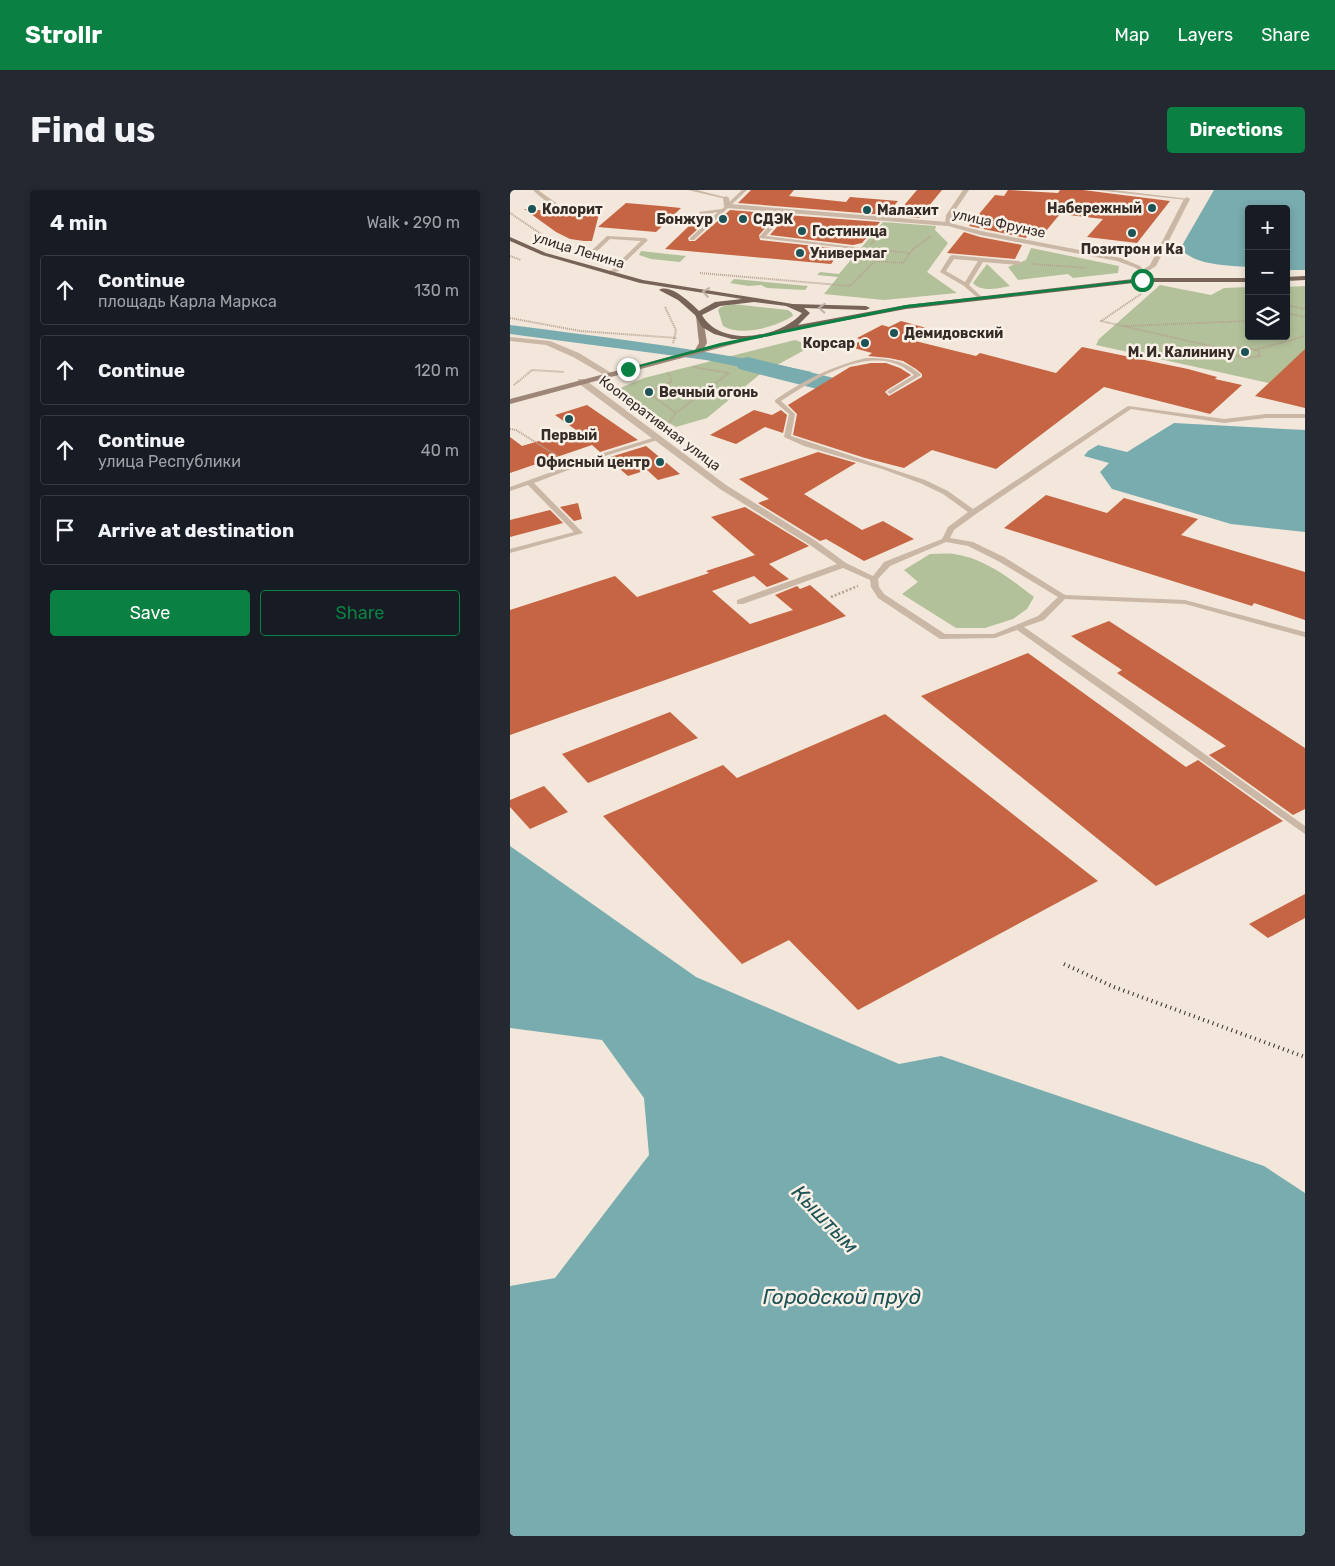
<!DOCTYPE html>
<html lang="en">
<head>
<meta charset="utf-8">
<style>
  :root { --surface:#171b24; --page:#242831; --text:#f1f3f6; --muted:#9ea1a6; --line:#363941; --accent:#0b8043 }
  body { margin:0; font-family:Rubik,sans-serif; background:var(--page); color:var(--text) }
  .controls { position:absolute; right:15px; top:15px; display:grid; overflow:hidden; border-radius:5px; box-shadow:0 2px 8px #0003 }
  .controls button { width:45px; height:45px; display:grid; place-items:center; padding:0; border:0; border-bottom:1px solid var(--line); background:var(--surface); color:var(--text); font:25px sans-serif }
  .stop { position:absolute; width:15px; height:15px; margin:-11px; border:4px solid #0b8043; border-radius:50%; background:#fff }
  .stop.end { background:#0b8043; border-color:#fff; box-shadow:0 1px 5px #0008 }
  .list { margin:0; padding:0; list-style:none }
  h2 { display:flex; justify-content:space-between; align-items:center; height:65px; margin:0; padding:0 20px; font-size:21px }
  h2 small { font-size:16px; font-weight:400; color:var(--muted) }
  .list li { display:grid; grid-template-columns:32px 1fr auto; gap:15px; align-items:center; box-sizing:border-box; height:70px; margin:0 10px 10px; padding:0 10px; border:1px solid var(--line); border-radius:5px }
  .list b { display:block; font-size:19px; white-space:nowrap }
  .list p { margin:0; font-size:16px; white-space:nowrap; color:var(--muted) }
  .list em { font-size:16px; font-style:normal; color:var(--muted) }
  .actions { display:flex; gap:10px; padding:15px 20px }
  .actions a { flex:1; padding:11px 0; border:1px solid var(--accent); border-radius:5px; text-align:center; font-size:18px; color:var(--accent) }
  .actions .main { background:var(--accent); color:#fff }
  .icon { flex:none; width:28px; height:28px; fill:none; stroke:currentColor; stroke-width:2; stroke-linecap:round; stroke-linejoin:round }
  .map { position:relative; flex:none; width:795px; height:1346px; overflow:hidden; border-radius:5px }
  header { display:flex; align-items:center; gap:30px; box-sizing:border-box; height:70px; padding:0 25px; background:var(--accent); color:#fff }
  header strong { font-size:24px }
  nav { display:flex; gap:28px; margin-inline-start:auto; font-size:18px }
  .intro { display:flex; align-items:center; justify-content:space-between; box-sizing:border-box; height:120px; padding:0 30px }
  h1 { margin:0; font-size:35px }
  .button { padding:12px 22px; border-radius:5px; background:var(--accent); color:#fff; font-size:18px; font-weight:700 }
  main { display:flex; gap:30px; padding:0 30px }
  aside { flex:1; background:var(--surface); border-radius:5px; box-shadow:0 2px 8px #0003 }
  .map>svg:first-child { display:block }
</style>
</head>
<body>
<header>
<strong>Strollr</strong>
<nav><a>Map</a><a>Layers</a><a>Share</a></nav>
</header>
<div class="intro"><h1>Find us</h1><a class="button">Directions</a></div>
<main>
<aside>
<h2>4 min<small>Walk · 290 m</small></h2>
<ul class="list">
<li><svg class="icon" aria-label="ahead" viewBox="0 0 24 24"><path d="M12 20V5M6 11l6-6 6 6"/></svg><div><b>Continue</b><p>площадь Карла Маркса</p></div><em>130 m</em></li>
<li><svg class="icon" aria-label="ahead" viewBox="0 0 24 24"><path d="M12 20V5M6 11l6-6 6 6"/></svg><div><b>Continue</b></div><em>120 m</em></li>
<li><svg class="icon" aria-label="ahead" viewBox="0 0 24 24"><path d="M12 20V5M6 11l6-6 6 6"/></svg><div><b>Continue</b><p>улица Республики</p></div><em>40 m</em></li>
<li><svg class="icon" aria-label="arrive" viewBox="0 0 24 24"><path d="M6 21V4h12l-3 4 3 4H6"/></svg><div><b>Arrive at destination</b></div></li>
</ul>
<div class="actions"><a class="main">Save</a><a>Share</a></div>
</aside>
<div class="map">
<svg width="795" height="1346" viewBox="0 0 795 1346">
  <rect width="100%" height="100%" fill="#f2e7da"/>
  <g fill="#b3c19a">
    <path d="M373 32 426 36 425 40 438 53 417 82 447 103 374 110 314 104 328 87 307 85 310 82 329 84Z"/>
    <path d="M521 58 609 76 608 83 563 88 558 84 508 90 498 77 516 70Z"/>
    <path d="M131 61 176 66 170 72 141 69 129 65Z"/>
    <path d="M477 74 500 96C489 98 472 103 463 93Z"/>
    <path d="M224 89 298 96 295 100 257 98 251 95 239 96 220 93Z"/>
    <path d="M650 95 701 105 714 98 739 97V146H776V97L795 96V201L586 155 589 149Z"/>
    <path d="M223 114 278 120 282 123 283 126C265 137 232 147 213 136L208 120 211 117Z"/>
    <path d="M285 150 302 156 249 185 197 228 166 237 129 215 110 198 134 188Z"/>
    <path d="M420 364C428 364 436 363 444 364 474 368 501 389 524 407L517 419 503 429 475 438H446L392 404 408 392 394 380Z"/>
  </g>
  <g fill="#79acaf">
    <path d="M704 0H795V80H776V19H739V77C715 75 688 76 670 59Z"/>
    <path d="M0 135C101 148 202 160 302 182L288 189 196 170 0 144Z"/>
    <path d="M664 233 795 240V342L721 334 602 299 590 282 599 273 574 266 578 261 588 255 617 262Z"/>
    <path d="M0 656 186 787 389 874 431 866 754 976 795 1003V1346H0V1096L45 1088 139 965 134 908 92 850 0 838Z"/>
  </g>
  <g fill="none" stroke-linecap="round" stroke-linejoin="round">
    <path fill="#79acaf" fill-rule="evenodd" d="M238 167 324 188 328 193 324 198 315 201 229 179 226 174 229 169Z"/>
  </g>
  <g fill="#c66543">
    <path d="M241 0H284L279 6 336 12 340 7 388 11 376 25 228 13Z"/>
    <path d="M407 0H432L409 28 385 26Z"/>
    <path d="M498 0 548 3 550 0H573L660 11 627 53 577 47 593 29 550 24 536 41 521 39 516 48 459 36 485 5 494 6Z"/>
    <path d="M116 13 151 16 171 18 146 42 88 37Z"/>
    <path d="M14 19 89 24 82 51H74L60 49 46 42Z"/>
    <path d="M220 20 268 24 249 45 250 50 332 59 321 74 155 59 181 34 192 35 178 48 179 51H185Z"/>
    <path d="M277 25 370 32 352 53 343 55 260 45Z"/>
    <path d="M454 42 470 47 512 55 505 69 437 63Z"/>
    <path d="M391 131 420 139 401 150 466 166 470 163 546 183 572 157 678 179 707 187 705 189 732 195 700 224 594 197 486 279 422 260 394 278 355 268 283 245 287 224 278 215 340 177 361 173H376L390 178 401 185 377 200 375 202 379 206 412 187V184L406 179 393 171 379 168 358 166 362 163 340 157 352 150 347 148 372 135 379 137Z"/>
    <path d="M795 159V218L745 206Z"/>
    <path d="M77 215 128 250 90 262 82 255 0 283V247L12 256 66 240 45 225Z"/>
    <path d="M244 220 262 225 271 220 277 225 273 243 255 237 226 254 200 245Z"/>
    <path d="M136 256 170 284 148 290 137 280 118 286 97 268Z"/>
    <path d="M308 262 346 273 294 304 352 340 373 331 404 349 354 371 316 349 310 351 248 313 259 309 229 289Z"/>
    <path d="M536 305 597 323 614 308 688 329 671 345 795 382V430L744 413 742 416 494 338Z"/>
    <path d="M68 313 72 329 64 331 50 317Z"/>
    <path d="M235 317 299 356 259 374 279 389 257 397 244 386 202 401 240 434 283 420 265 405 287 396 290 399 300 395 336 426 0 545V420L105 386 127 407 199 383 196 381 245 365 201 327Z"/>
    <path d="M40 320 53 333 0 347V330Z"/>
    <path d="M599 431 795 558V619L783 625 699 565 716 556 607 483 612 480 561 446Z"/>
    <path d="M518 463 676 577 688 570 773 631 646 696 411 506Z"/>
    <path d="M160 522 188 548 78 593 52 564Z"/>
    <path d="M375 524 588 691 348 820 279 750 232 774 93 626 213 575 227 588Z"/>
    <path d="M34 596 58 622 20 639 0 617V610Z"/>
    <path d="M795 704V728L758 748 739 734Z"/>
  </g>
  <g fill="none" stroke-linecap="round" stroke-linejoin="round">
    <g stroke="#b6a190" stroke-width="2" stroke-dasharray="1 1" stroke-linecap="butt">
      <path d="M0 23 43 52"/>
      <path d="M361 54 371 41"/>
      <path d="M361 59 400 63"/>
      <path d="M0 66 11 70"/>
      <path d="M522 74 576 78"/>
      <path d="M190 83 340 96 365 71 393 73 402 60 421 46"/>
      <path d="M631 104 591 131 722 161"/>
      <path d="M776 115 795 119"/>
      <path d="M155 117 166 140 163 154"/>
      <path d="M776 123 795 127"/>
      <path d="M0 128 70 141 167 148"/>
      <path d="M615 136 739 131"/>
      <path d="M728 158H739L749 161 750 166 736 168 723 165 722 161Z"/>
      <path d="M745 160 795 146"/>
      <path d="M157 183 160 185 161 192 145 199 143 202 144 207 166 223"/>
      <path d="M4 195 22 180 54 182"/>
      <path d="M155 238 166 223 219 183 183 177"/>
      <path d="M0 239 6 240 49 267"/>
    </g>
    <path stroke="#b6a190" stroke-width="2.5" stroke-dasharray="2 2" stroke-linecap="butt" d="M321 407 348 396"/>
    <g fill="#cab7a6" fill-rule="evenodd">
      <path d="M23 0H28L49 15 61 17C47 22 32 9 23 0Z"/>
      <path d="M178 0H187L218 8 216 9Z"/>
      <path d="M232 0H237L184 50H180V48L208 22 191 25 189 22 212 19Z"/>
      <path d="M586 0H603L679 9 677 10Z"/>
      <path d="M275 19 277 22 256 46 352 58 340 71 337 69 345 59 250 48V46Z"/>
      <path d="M97 46 135 48 138 50 113 74 112 79 100 85 97 83 98 82 107 77V75L78 64ZM100 49 131 51 109 72 85 63Z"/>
      <path d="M442 65 509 71 512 73 509 75 473 72 459 95 472 107V109L470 110 454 96 430 82 440 66ZM444 69 468 71 455 92 436 81Z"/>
      <path d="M356 168C377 168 395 170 411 185L380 204 377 202 378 201 404 185C400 182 395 178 391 176 354 157 301 191 271 211L285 224 281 246 415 290 438 301 463 319 618 216 714 229 756 224H795V228H756L714 233 621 219 466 324 444 340 440 348 463 352 494 367 555 405 675 410 795 442V447L675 414 555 409 534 430 514 437 625 514 795 636V644L507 440 485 448 430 449 368 408 361 397 360 390 333 378 233 414H227V410L327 374 300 355 210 299V295H216L306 351 336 373 363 386 374 372 432 349 438 337 458 322 433 304 410 293 372 279 294 256 274 247 279 224 265 212V210C294 190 322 176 356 168ZM436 352 458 356 488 371 548 407 528 426 484 444H435L374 404 369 397 368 389 380 376Z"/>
      <path d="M149 246 151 247V249L98 265 24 293 73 343 0 363V359L64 342 18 295 0 301V297L94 263Z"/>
    </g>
    <g fill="#cab7a6" fill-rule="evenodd">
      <path d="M216 6 219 8 220 14 437 32 440 34 437 36 217 18 214 16 213 8Z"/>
      <path d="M677 7 680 9 646 76 635 83H631V81L640 75 674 9Z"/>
      <path d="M0 147 40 151 69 163 103 184 96 186 63 167 36 155 0 151Z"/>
      <path d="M68 189H74L216 295V299H210L68 193Z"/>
    </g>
    <path fill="#cab7a6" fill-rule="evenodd" d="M453 0H459L442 25 440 33 471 41 611 68 630 76 636 82 635 90 630 91V82L626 78 607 71 470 45 435 35 436 25Z"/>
    <path fill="#9d8678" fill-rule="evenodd" d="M186 126 193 128 197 153 194 158 250 144 254 146 0 214V209L185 160 189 153Z"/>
    <g fill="#786358" fill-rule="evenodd">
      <path d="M0 47 36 63 133 90 283 114 356 116 360 118 356 120 294 118 300 123 288 135 396 115 632 88H739V92H632L396 119 284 140 281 139 260 146 240 149H222L204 144 192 137 185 125 168 110 149 100C160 93 181 113 189 121L205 112 232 109 130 93 32 65 0 51ZM244 112 276 116 292 123C270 148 211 158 192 125L210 116Z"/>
      <path d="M795 86V90L776 91V87Z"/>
    </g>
    <path stroke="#362c27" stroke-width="4" stroke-dasharray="1 4" stroke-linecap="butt" d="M554 774 604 797 795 867"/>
  </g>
  <defs><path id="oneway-chevron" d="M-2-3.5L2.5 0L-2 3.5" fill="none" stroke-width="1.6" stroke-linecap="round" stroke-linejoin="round" transform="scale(1.25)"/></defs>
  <g stroke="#bfb1a7">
    <use href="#oneway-chevron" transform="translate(196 102) rotate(-171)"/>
    <use href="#oneway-chevron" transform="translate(312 118) rotate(-177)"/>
  </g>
  <path fill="#0b8043" d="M632 89 633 91 396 118 211 156 118 180 115 179 210 153 396 115Z"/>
  <g fill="#1c5357" stroke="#f9f1e7" stroke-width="2">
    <circle cx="642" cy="18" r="5"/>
    <circle cx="22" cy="19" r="5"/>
    <circle cx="357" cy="20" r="5"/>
    <circle cx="213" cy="29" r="5"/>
    <circle cx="233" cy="29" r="5"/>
    <circle cx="292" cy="41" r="5"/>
    <circle cx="622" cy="43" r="5"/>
    <circle cx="290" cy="63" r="5"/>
    <circle cx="384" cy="143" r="5"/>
    <circle cx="355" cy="153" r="5"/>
    <circle cx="735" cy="162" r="5"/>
    <circle cx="139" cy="202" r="5"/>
    <circle cx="59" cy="229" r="5"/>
    <circle cx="150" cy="272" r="5"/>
  </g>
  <g text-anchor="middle" stroke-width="5" stroke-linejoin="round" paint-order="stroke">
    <g font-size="14" font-weight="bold" fill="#362c27" stroke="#f9f1e7" text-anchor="start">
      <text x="632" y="23" text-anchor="end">Набережный</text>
      <text x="32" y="24">Колорит</text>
      <text x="367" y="25">Малахит</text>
      <text x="203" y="34" text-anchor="end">Бонжур</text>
      <text x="243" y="34">СДЭК</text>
      <text x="302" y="46">Гостиница</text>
      <text x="622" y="64" text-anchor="middle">Позитрон и Ка</text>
      <text x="300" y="68">Универмаг</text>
      <text x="394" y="148">Демидовский</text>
      <text x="345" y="158" text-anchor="end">Корсар</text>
      <text x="725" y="167" text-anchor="end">М. И. Калинину</text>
      <text x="149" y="207">Вечный огонь</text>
      <text x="59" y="250" text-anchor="middle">Первый</text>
      <text x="140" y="277" text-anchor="end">Офисный центр</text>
    </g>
    <g font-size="14" fill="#362c27" stroke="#f9f1e7">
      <text transform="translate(489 33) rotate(12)" y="5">улица Фрунзе</text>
      <text transform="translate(69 60) rotate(17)" y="5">улица Ленина</text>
      <text transform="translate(150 233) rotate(37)" y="5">Кооперативная улица</text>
    </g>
    <g font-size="21" font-style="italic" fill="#1c5357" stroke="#f9f1e7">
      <text transform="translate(315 1029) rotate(46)" y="7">Кыштым</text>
      <text x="332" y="1114">Городской пруд</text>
    </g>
  </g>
</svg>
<div class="controls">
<button>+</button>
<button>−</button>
<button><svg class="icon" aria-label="layers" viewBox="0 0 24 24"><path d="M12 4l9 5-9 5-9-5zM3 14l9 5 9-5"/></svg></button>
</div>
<div class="stop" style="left:632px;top:90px"></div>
<div class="stop end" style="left:118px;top:179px"></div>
</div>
</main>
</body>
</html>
